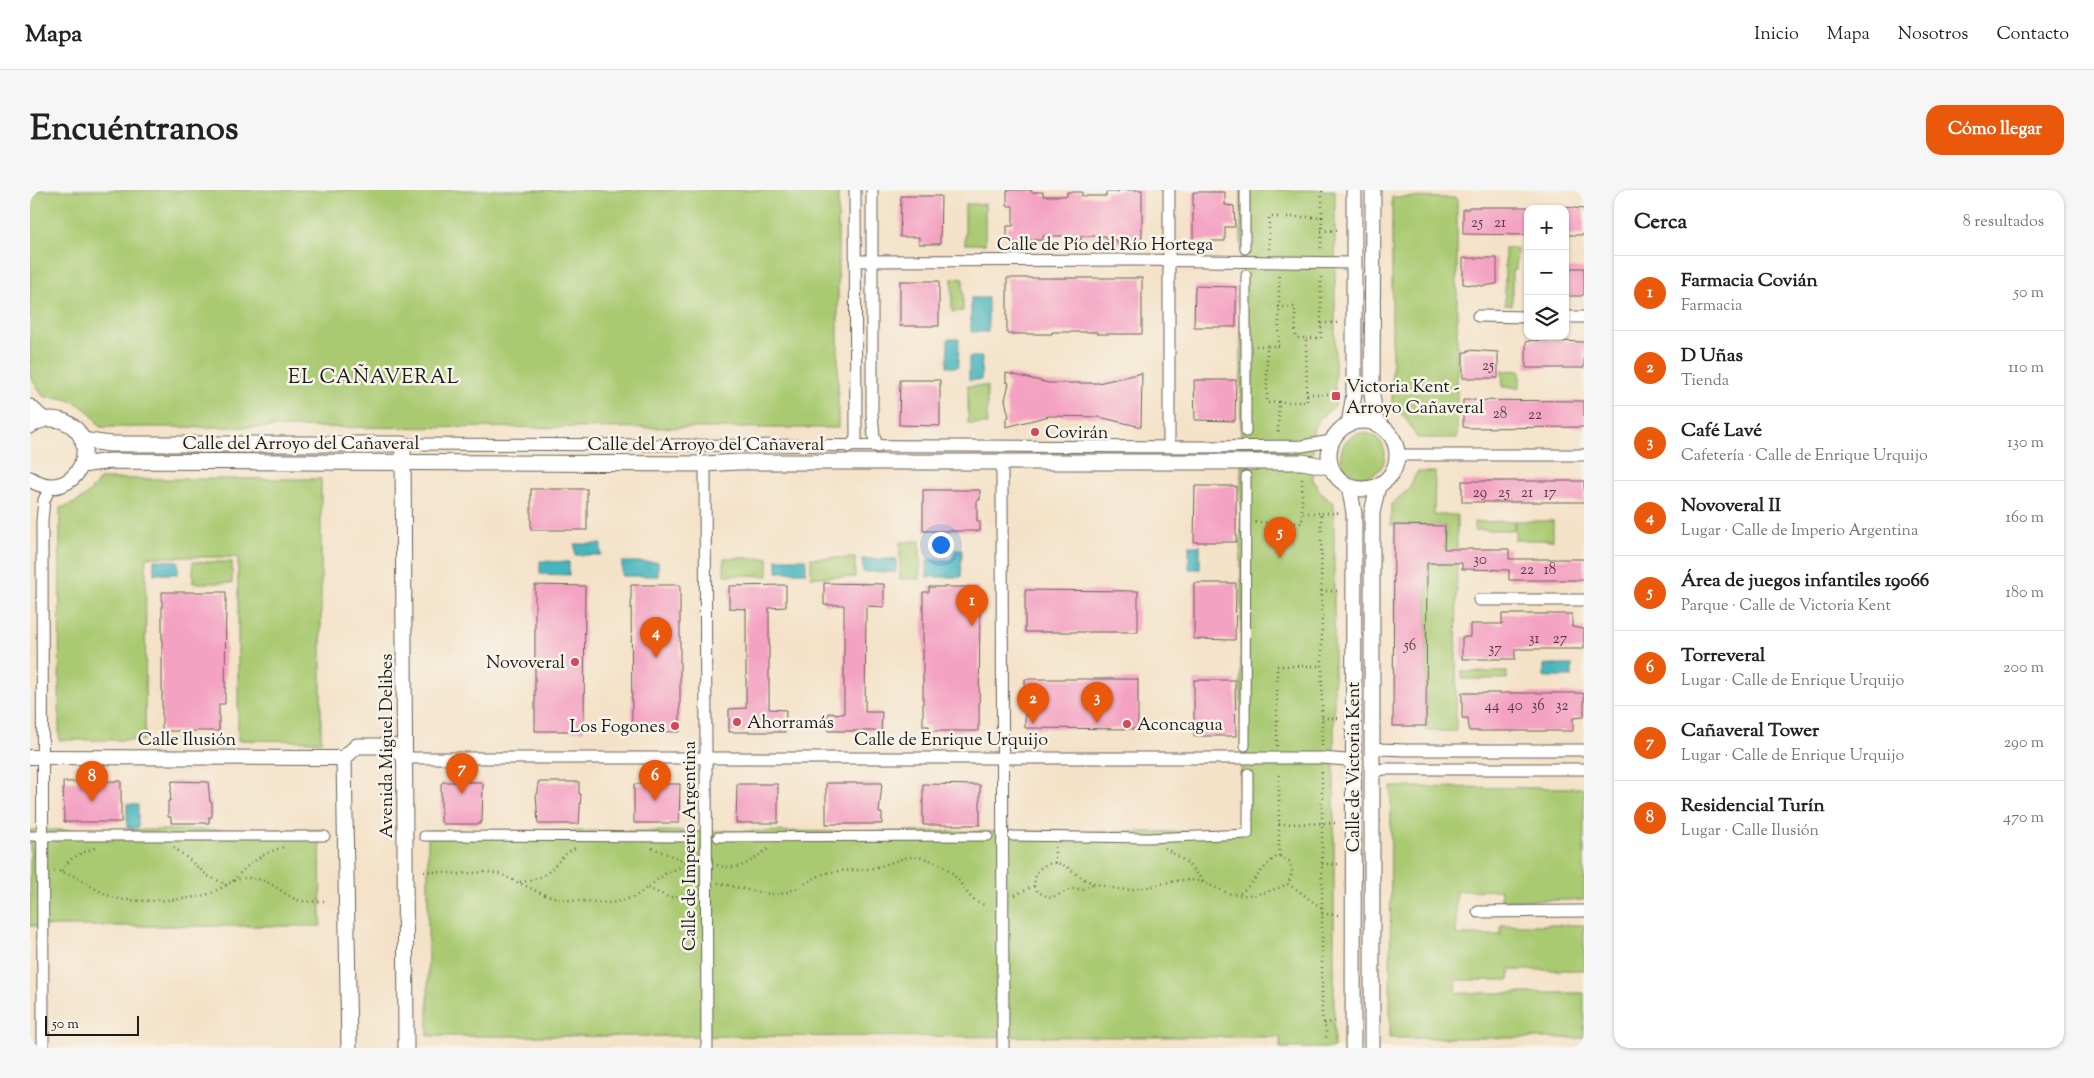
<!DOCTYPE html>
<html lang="es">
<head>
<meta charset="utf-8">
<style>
  :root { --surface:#fff; --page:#f6f6f6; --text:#222; --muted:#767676; --line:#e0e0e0; --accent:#ea580c }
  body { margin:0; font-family:"Sorts Mill Goudy",serif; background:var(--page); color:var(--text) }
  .controls { position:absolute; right:15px; top:15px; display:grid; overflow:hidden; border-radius:10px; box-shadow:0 1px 4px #0004 }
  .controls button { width:45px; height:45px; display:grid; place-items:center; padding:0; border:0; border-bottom:1px solid var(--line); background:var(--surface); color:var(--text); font:25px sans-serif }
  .scale { position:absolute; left:15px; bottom:12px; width:94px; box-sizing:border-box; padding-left:5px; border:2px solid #1c1c1c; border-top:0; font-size:14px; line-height:18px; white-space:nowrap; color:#1c1c1c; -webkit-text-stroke:4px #f7f3e8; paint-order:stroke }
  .you { position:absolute; left:910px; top:354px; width:18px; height:18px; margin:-12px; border:4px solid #fff; border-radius:50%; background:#1a73e8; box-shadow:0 0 0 8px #1a73e833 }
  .badge { display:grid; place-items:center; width:32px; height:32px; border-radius:50%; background:var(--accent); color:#fff; font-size:16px; font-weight:700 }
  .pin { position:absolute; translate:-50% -41px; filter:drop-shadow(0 1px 2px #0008) }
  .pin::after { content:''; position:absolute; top:26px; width:18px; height:15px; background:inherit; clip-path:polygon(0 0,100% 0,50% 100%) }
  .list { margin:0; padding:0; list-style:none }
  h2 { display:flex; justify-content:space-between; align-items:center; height:65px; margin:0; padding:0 20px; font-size:21px }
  h2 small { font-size:16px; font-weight:400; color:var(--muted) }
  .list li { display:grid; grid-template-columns:32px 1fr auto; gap:15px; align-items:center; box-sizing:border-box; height:75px; padding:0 20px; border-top:1px solid var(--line) }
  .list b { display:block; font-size:19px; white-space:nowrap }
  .list p { margin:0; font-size:16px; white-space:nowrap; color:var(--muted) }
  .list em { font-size:16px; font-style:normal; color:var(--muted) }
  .icon { flex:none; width:28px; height:28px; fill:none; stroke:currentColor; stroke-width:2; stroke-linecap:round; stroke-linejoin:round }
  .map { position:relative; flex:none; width:1554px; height:858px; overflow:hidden; border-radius:15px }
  header { display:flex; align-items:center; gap:30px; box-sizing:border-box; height:70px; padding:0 25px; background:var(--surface); border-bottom:1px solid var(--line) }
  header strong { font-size:24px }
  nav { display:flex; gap:28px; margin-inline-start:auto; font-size:18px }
  .intro { display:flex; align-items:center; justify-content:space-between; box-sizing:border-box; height:120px; padding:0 30px }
  h1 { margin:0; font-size:35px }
  .button { padding:12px 22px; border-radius:15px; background:var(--accent); color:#fff; font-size:18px; font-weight:700 }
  main { display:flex; gap:30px; padding:0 30px }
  aside { flex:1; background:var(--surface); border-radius:15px; box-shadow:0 1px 4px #0004 }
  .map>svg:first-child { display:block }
</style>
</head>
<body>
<header>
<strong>Mapa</strong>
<nav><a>Inicio</a><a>Mapa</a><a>Nosotros</a><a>Contacto</a></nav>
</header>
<div class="intro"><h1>Encuéntranos</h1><a class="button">Cómo llegar</a></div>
<main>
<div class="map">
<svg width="1554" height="858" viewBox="0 0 1554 858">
  <rect width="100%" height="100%" fill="#f7f3e8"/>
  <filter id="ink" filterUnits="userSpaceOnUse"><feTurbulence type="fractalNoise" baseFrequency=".02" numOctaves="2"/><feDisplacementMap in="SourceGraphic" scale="10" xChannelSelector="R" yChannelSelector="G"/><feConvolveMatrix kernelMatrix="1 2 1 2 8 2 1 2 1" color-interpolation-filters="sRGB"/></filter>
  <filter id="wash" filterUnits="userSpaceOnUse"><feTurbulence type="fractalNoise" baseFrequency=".0096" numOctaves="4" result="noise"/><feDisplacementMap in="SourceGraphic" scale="20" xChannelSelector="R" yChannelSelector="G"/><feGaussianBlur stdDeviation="1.12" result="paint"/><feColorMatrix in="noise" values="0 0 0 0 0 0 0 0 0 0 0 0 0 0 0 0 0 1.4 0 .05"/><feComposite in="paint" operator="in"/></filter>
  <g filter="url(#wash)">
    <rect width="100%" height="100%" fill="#f4e2c8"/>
    <g fill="#aaca72" stroke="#637347">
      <path d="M0 0H808V238L70 237C58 215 38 206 14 207L0 187Z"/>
      <path d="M1211 0H1305V216L1290 228 1283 240V291L1294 306 1304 313V858H1250V847L398 846V641L1210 642 1211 586Z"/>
      <path d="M1362 7 1427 8V248H1387L1376 228 1362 216Z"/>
      <rect x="935" y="14" width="20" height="40"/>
      <path d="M1475 58H1487L1486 80 1482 81V115H1475Z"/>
      <path d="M922 88 933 89V121L922 122Z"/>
      <path d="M1490 180V197H1473L1472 181Z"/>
      <rect x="938" y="196" width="19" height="38"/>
      <circle cx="1333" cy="265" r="22"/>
      <path d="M1387 282H1405L1404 325H1427L1426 541H1396L1397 373H1414L1415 336 1361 335V314L1378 300Z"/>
      <path d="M70 289H291V551L208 550V367H116L115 550H29L30 318C48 314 60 304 70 289Z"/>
      <path d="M1484 331V340H1444V332Z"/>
      <rect x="1485" y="331" width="38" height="19"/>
      <path d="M890 351V389H870V352Z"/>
      <path d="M694 368H738V386L694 385Z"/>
      <rect x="781" y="368" width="44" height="19"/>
      <rect x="163" y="372" width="39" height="21"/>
      <rect x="1432" y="482" width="45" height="7"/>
      <path d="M1361 597 1554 598V710H1471V700L1426 701V745H1471V735H1554V780H1480L1479 790H1426V803H1554V848H1360Z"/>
      <path d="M0 640H290L291 736H0Z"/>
    </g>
    <g fill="#46b5bd" stroke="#31686c">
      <rect x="941" y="108" width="17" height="34"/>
      <path d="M918 149H929L928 177H917Z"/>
      <path d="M939 167H952L951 190H939Z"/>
      <rect x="545" y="354" width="26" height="11"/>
      <rect x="1159" y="356" width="11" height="23"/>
      <path d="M926 359H932L931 387H897V370H921Z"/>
      <rect x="747" y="369" width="29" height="13"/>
      <path d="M832 369H866V382H833Z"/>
      <path d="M124 370 148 371V384H124Z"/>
      <path d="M510 371 539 372V385L510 384Z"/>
      <rect x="592" y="372" width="36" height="14"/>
      <rect x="1514" y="475" width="28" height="12"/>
      <path d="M97 614 108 615V638H97Z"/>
    </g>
    <g id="blocks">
      <g fill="#f4a2c2">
        <path d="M977 0H1001V2H1013V6H1037V2H1052V6H1076V2H1088V0H1112V52H1104V55L1087 54V50H1076V46H1051V50H1037L1036 46H1013V50H1001V54H985V52L977 51V36H983V16H977Z"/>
        <path d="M1163 2H1195V15L1204 16 1205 37H1195V51H1163Z"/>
        <path d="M871 6H911L910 54H889V47H870Z"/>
        <path d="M1439 17H1498V45L1433 44V19H1438Z"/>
        <path d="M1535 17 1554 19V45H1536Z"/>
        <path d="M1433 68H1467V94L1453 96 1433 94Z"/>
        <path d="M1540 78H1554V104L1551 106H1535V80Z"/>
        <path d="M977 88H1112V144H1067V142H1022V144H977Z"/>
        <rect x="870" y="91" width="39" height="45"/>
        <path d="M1165 96 1206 97V137H1164Z"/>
        <path d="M1502 150 1554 152V178H1496V152Z"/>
        <path d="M1438 160 1468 162V188H1433V162H1438Z"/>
        <path d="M976 183 1019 193H1068L1112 183 1111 237 1069 227 1019 226 976 237V228L979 227 975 210 979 193 976 192Z"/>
        <path d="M870 190H910V236L869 235Z"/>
        <path d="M1164 190H1206L1205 231 1165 230Z"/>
        <path d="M1433 210 1554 211V237L1438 238 1433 237Z"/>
        <rect x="1432" y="291" width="122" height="21"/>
        <path d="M1165 296H1206V352H1164Z"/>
        <rect x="501" y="299" width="56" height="41"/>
        <path d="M893 300H950V310H947V331H950V341H893Z"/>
        <path d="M1364 335 1415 336 1414 359H1479V369H1554V390H1479V380L1432 379V373H1397L1396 536H1363Z"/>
        <path d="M794 393 854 394V417L836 416 835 522H852L851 541H798V523L814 524V415H794Z"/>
        <path d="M1164 393H1206L1205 450 1164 449Z"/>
        <path d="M505 395 555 396 554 541H505Z"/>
        <path d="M601 395H650V542L602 541Z"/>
        <path d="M756 395V417L739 418V519L756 520 755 542H699V519L716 518V419L699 418V396Z"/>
        <path d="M899 397H948V402H950L949 536H948V541H899V536H893V402H899Z"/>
        <path d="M995 400 1108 401V442H995Z"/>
        <path d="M132 402H196L195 514H189V541H132Z"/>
        <path d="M1472 424H1542V437L1554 439V459H1485V469H1432V447H1440V434H1472Z"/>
        <path d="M995 489H1108V539L995 538Z"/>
        <path d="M1164 490H1205L1206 546H1164Z"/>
        <path d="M1432 503H1550L1554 504V527L1543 528V541H1439L1438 528H1432Z"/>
        <path d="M91 591V632H34L33 592Z"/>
        <path d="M142 591 178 592 180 612H182V627H179V633H141V627H138V611H140Z"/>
        <path d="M413 592H450L453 594 452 632H450V634H413L411 632V594Z"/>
        <path d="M508 592H549V604H551L549 634H508L506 604H508Z"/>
        <path d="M796 593H852L849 623H852V634H796Z"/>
        <path d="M604 594H650L649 633H604Z"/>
        <path d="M707 594H748V633H706Z"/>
        <path d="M893 594 950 595V635H893Z"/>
      </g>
    </g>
  </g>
  <g filter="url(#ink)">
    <use href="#blocks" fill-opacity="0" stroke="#686158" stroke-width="1"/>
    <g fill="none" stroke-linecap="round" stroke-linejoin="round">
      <g stroke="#686158" stroke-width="11">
        <g id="pedestrian">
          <path d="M1215 59V0"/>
          <path d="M1216 242V85"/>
          <path d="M1215 556 1216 286"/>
          <path d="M0 646H295"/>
          <path d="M394 646 661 647"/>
          <path d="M983 646 1117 648 1218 644V583"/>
          <path d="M688 647 958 646"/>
        </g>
      </g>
      <g stroke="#686158" stroke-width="13">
        <g id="minor">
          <path d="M842 0V224L844 247 848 257"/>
          <path d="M1139 0V256"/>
          <path d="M825 71 1106 70 1324 73"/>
          <path d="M1448 126 1498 127"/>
          <path d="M1535 127H1554"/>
          <path d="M373 254 1169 257 1272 256 1301 251"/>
          <path d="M819 257 826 249 825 0"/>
          <path d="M1367 265H1554"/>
          <path d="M972 273 973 858"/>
          <path d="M675 274 677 858"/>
          <path d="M1449 410H1554"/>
          <path d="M1341 556 1351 559 1374 560H1554"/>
          <path d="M375 568H1292L1316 570 1324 578"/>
          <path d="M1341 584 1353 579H1554"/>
          <path d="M1448 722 1554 721"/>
          <path d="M13 858 12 331 14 310 21 296"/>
        </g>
      </g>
      <g stroke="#686158" stroke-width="16">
        <path id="tertiary" d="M0 567 314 568"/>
      </g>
      <g stroke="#686158" stroke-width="17">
        <g id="secondary">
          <path d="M1343 0 1342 204 1346 234"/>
          <path d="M0 217 13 229"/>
          <circle cx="1333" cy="265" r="34"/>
          <path d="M1319 234 1324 204V0"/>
          <path d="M0 236C10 229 21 227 33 231 77 248 46 318 0 289"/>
          <path d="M52 250 80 254H373L376 858"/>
          <path d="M52 275 80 271 675 274 708 272H1272L1300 277"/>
          <path d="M1319 296 1324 323 1323 858"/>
          <path d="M319 858 314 568 327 556H363L375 568"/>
          <path d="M1342 858V323L1348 296"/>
        </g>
      </g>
      <g stroke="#686158" stroke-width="2.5" stroke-dasharray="1 4" stroke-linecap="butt">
        <path d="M1291 41 1308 40"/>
        <path d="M1291 58 1292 27"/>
        <path d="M1239 59V27H1292V0"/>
        <path d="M1248 117H1265L1266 148H1276L1277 212H1249"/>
        <path d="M1291 133H1309"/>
        <path d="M1276 148H1291V85"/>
        <path d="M1226 156H1237"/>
        <path d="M1277 204H1310"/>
        <path d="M1248 242 1249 212 1237 213V156H1249V85"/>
        <path d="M1292 323H1308"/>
        <path d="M1225 332 1272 333V323"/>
        <path d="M1291 401H1308"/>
        <path d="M1292 528H1308"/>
        <path d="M1247 556V476H1292L1291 323H1272V285"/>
        <path d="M1292 556V476"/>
        <path d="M1292 582V827L1296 840V850"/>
        <path d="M1249 634 1309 633"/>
        <path d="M144 657 178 686 197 695"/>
        <path d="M622 658 657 672"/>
        <path d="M1135 658 1155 671 1174 692"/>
        <path d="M1249 666V583"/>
        <path d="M1025 673V657"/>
        <path d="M1292 674H1308"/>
        <path d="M687 675C711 682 721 671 739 658"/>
        <path d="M24 681C49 682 65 704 90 709 109 713 164 710 181 703 193 698 204 688 216 688 241 688 246 700 265 709 274 713 286 711 295 711"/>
        <path d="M32 681C38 667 54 662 67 657"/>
        <path d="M394 681 430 684 455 682 470 684 515 705 537 710 581 713 605 707 635 684 661 672"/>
        <path d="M203 691C216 675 234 662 254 657"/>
        <path d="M490 692C528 687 521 670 547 657"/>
        <path d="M688 693C703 696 734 705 748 704 767 702 780 688 797 683 813 679 831 682 847 677 860 674 873 666 887 667 901 669 915 675 924 685 935 697 939 713 957 715"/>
        <path d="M1004 696 1008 702 1021 708 1041 699H1052L1065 693"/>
        <path d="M618 698 638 707 661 708"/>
        <path d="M1210 703C1224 694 1237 670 1249 666L1259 671C1263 680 1263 685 1257 694"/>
        <path d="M985 705 1004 696C1005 683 1009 674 1024 673 1037 673 1043 683 1054 689 1061 693 1074 696 1083 698 1109 704 1134 690 1158 690 1173 690 1185 698 1198 703 1217 709 1240 702 1257 694 1270 700 1280 711 1292 718"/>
        <path d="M1292 724 1308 725"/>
        <path d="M1294 833 1306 832"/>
      </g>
      <use href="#pedestrian" stroke="#fff" stroke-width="9"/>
      <use href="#minor" stroke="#fff" stroke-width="11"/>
      <use href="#tertiary" stroke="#fff" stroke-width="14"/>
      <use href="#secondary" stroke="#fff" stroke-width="15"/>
    </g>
  </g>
  <g fill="#d1495b" stroke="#f7f3e8" stroke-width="2">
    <rect x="1301" y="201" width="10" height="10" rx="2.5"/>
    <circle cx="1005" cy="242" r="5"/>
    <circle cx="545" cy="472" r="5"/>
    <circle cx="707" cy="532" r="5"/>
    <circle cx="1097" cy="534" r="5"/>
    <circle cx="645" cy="536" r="5"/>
  </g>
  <g text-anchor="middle" stroke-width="5" stroke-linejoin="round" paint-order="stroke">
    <g font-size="15" fill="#523e46">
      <text x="1447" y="37">25</text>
      <text x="1470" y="37">21</text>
      <text x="1458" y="180">25</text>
      <text x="1470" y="228">28</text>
      <text x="1505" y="229">22</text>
      <text x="1450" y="307">29</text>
      <text x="1474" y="307">25</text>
      <text x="1497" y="307">21</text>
      <text x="1520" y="307">17</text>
      <text x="1450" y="374">30</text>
      <text x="1497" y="384">22</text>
      <text x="1520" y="384">18</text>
      <text x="1504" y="453">31</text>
      <text x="1530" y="453">27</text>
      <text x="1380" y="460">56</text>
      <text x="1465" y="463">37</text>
      <text x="1462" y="520">44</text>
      <text x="1485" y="520">40</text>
      <text x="1508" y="520">36</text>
      <text x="1532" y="520">32</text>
    </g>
    <g font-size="18" fill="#1c1c1c" stroke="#f7f3e8">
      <text x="1075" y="60">Calle de Pío del Río Hortega</text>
      <text x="271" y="259">Calle del Arroyo del Cañaveral</text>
      <text x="676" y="260">Calle del Arroyo del Cañaveral</text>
      <text x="157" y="555">Calle Ilusión</text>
      <text x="921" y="555">Calle de Enrique Urquijo</text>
      <text transform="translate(356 556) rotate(-90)" y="6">Avenida Miguel Delibes</text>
      <text transform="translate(1323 577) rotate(-90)" y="6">Calle de Victoria Kent</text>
      <text transform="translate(659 656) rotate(-90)" y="6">Calle de Imperio Argentina</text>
    </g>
    <g font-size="18" fill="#1c1c1c" stroke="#f7f3e8" text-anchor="start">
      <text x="1316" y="202">Victoria Kent -<tspan x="1316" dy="21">Arroyo Cañaveral</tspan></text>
      <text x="1015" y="248">Covirán</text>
      <text x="535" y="478" text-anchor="end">Novoveral</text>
      <text x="717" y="538">Ahorramás</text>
      <text x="1107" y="540">Aconcagua</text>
      <text x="635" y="542" text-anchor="end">Los Fogones</text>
    </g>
    <g font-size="20" letter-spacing="1" fill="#1c1c1c" stroke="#f7f3e8">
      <text x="344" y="193">EL CAÑAVERAL</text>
    </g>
  </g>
</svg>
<div class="controls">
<button>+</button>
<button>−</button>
<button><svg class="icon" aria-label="layers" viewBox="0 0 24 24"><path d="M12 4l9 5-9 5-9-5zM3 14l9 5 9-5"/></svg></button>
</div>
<div class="scale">50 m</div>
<div class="you"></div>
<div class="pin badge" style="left:942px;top:436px">1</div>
<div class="pin badge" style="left:1003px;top:534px">2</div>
<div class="pin badge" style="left:1067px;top:533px">3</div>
<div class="pin badge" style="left:626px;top:468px">4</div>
<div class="pin badge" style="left:1250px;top:368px">5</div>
<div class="pin badge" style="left:625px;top:611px">6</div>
<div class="pin badge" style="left:432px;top:604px">7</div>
<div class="pin badge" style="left:62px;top:612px">8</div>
</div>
<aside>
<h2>Cerca<small>8 resultados</small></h2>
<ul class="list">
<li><span class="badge">1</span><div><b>Farmacia Covián</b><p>Farmacia</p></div><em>50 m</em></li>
<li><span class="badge">2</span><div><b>D Uñas</b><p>Tienda</p></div><em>110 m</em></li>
<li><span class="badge">3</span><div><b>Café Lavé</b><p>Cafetería · Calle de Enrique Urquijo</p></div><em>130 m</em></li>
<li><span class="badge">4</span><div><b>Novoveral II</b><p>Lugar · Calle de Imperio Argentina</p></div><em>160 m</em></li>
<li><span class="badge">5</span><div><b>Área de juegos infantiles 19066</b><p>Parque · Calle de Victoria Kent</p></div><em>180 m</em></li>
<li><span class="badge">6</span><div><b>Torreveral</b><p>Lugar · Calle de Enrique Urquijo</p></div><em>200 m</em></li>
<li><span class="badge">7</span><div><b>Cañaveral Tower</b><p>Lugar · Calle de Enrique Urquijo</p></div><em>290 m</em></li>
<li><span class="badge">8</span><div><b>Residencial Turín</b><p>Lugar · Calle Ilusión</p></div><em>470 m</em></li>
</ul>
</aside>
</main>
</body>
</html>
